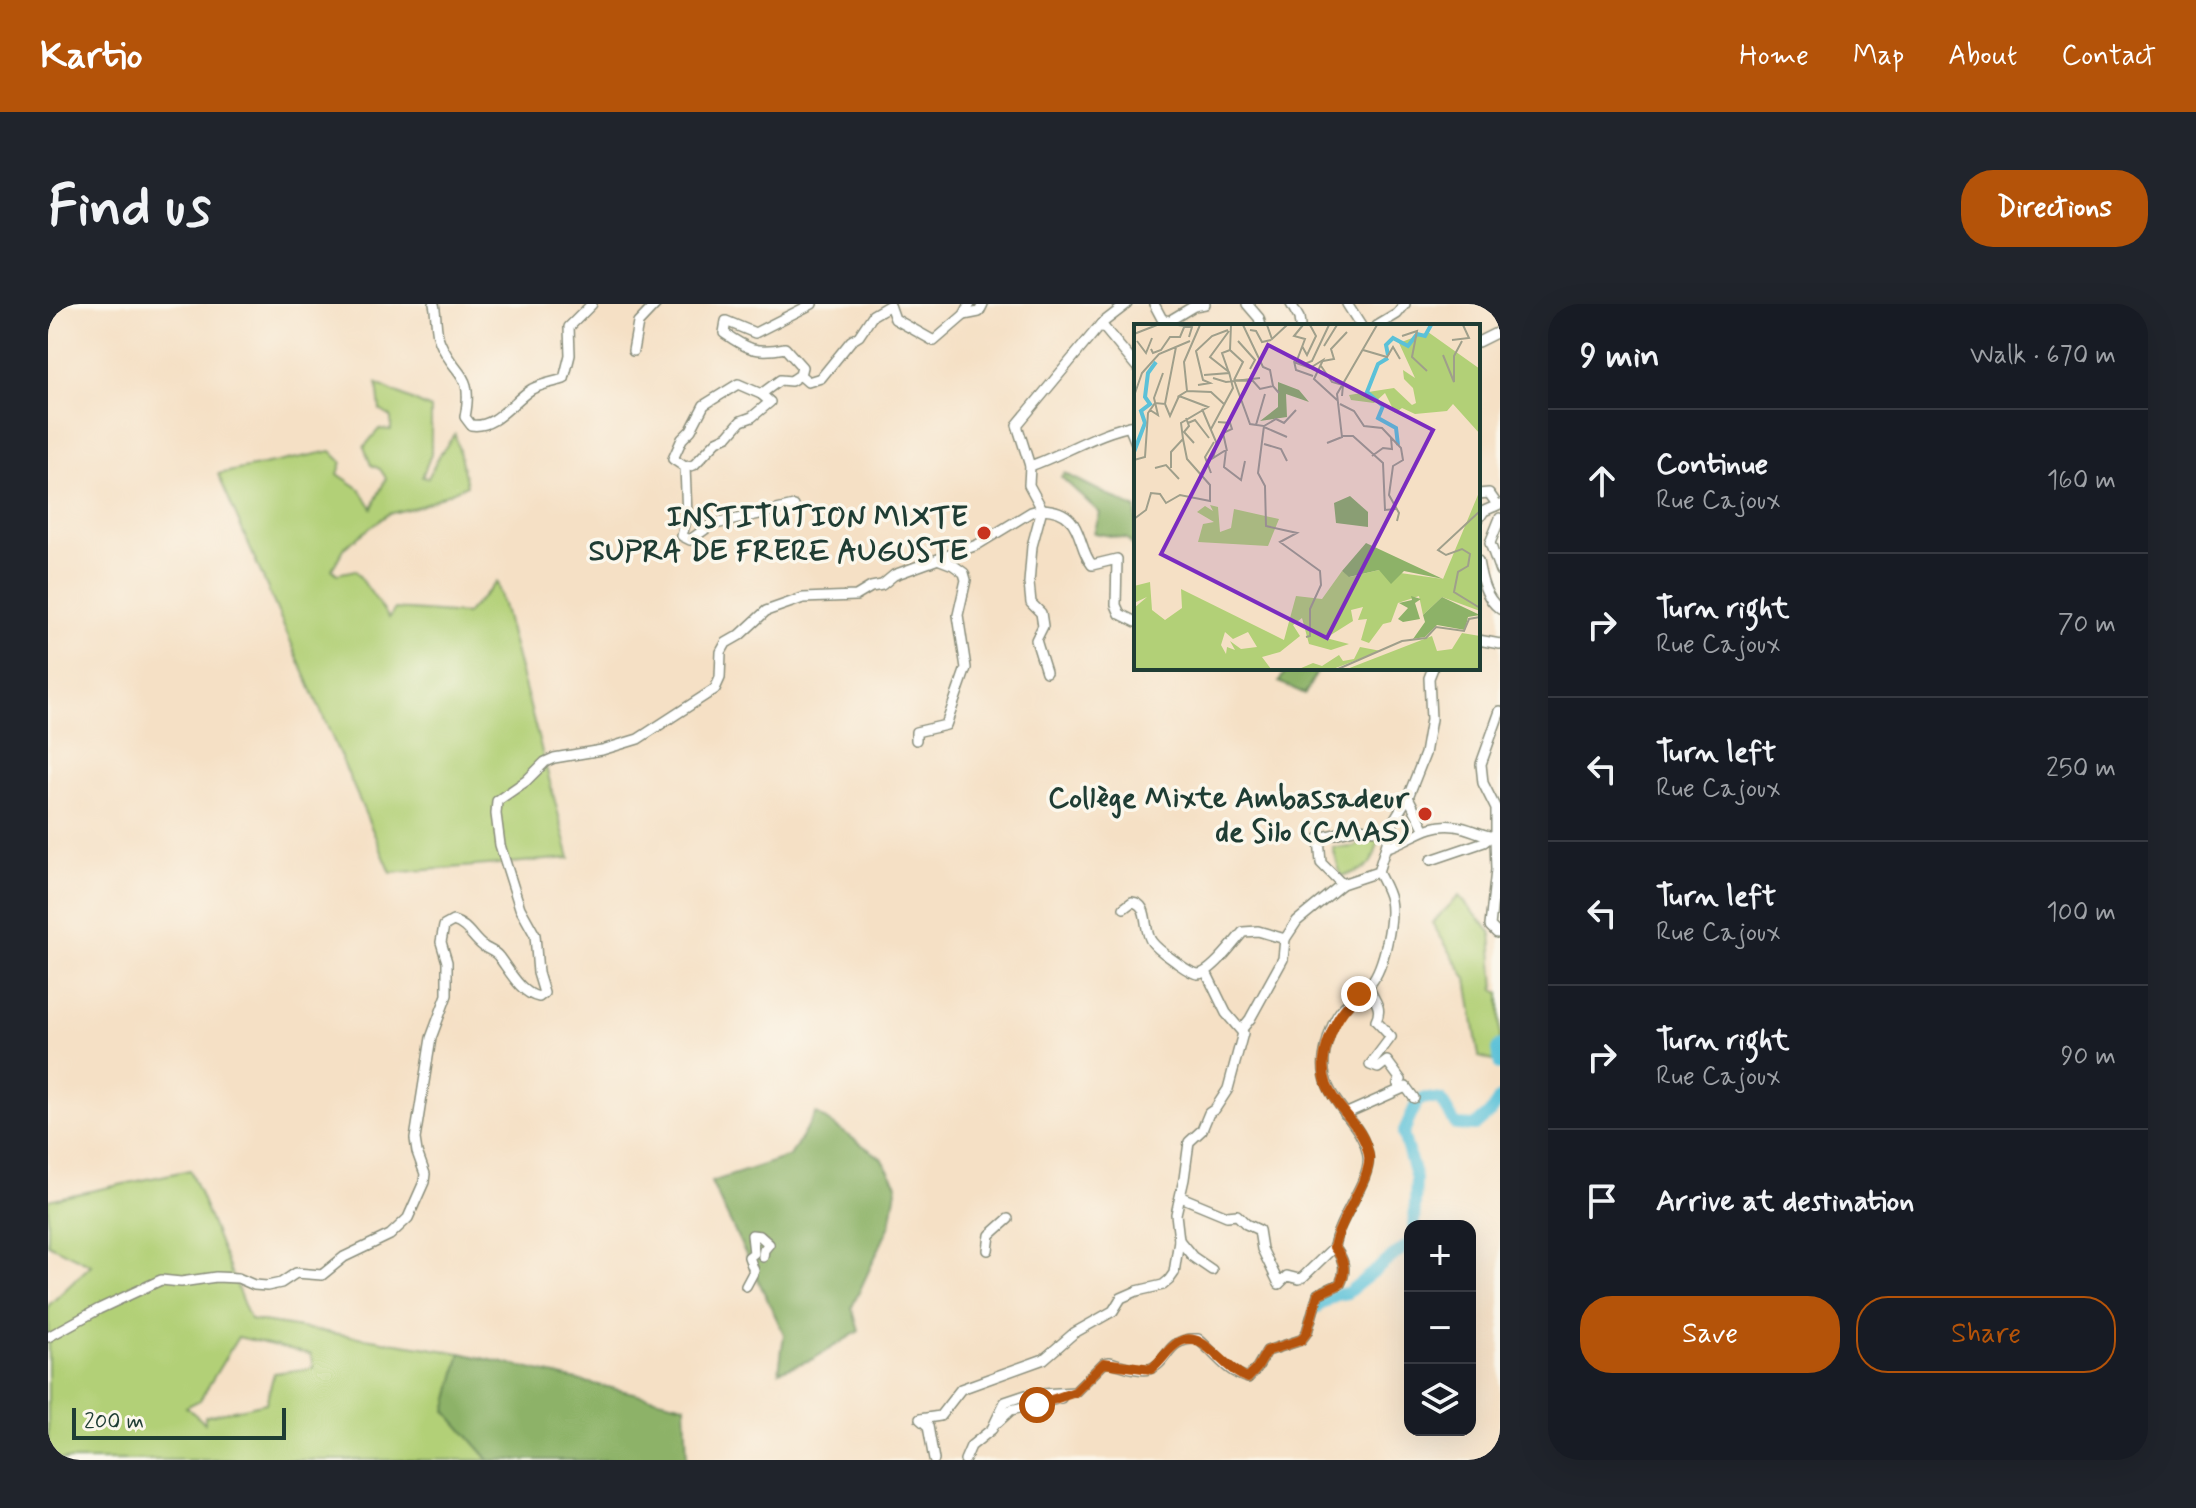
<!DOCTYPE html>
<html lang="en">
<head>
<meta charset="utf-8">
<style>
  :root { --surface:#171b24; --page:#20242c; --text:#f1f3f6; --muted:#9ea1a6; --line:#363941; --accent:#b45309 }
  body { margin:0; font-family:Mynerve,sans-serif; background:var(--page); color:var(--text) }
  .controls { position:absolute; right:24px; bottom:24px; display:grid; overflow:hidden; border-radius:16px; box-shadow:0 8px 32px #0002 }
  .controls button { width:72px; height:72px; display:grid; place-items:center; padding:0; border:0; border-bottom:2px solid var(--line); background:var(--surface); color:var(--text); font:40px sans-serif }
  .scale { position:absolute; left:24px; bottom:20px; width:214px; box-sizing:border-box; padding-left:8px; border:4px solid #1f3d34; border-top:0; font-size:22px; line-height:28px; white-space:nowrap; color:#1f3d34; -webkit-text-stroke:6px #fbf7ec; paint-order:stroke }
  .stop { position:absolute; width:24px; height:24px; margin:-18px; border:6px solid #b45309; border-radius:50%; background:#fff }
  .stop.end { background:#b45309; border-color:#fff; box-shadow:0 2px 8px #0008 }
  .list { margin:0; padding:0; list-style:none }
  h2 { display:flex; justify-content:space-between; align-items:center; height:104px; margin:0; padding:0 32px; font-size:34px }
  h2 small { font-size:26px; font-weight:400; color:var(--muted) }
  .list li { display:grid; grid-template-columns:52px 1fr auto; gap:24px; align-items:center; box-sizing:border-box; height:144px; padding:0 32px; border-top:2px solid var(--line) }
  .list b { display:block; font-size:30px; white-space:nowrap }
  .list p { margin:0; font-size:26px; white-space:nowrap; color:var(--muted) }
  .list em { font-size:26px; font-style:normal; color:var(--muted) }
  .actions { display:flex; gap:16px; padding:24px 32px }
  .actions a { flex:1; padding:18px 0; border:2px solid var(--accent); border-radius:32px; text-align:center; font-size:28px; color:var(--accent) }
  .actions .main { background:var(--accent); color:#fff }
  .icon { flex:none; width:44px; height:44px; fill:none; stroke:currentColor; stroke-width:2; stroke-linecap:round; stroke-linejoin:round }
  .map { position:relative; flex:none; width:1452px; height:1156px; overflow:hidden; border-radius:32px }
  header { display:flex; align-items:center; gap:48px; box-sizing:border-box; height:112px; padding:0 40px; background:var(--accent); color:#fff }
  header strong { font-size:38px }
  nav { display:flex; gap:44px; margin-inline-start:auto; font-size:28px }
  .intro { display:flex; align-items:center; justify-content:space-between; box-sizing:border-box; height:192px; padding:0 48px }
  h1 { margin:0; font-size:56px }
  .button { padding:20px 36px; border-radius:32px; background:var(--accent); color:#fff; font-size:28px; font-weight:700 }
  main { display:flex; gap:48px; padding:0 48px }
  aside { flex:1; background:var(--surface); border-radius:32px; box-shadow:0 8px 32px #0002 }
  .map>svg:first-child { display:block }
</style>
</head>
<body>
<header>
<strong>Kartio</strong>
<nav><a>Home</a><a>Map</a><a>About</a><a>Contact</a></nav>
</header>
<div class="intro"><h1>Find us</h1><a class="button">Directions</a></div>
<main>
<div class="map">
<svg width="1452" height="1156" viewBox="0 0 1452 1156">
  <rect width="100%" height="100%" fill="#fbf7ec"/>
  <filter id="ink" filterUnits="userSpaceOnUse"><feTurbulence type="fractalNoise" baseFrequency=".0125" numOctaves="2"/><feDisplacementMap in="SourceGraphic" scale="16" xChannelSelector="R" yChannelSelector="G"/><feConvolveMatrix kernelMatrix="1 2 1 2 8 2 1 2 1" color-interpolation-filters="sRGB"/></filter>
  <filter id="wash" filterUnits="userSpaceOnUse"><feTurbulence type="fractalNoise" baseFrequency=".006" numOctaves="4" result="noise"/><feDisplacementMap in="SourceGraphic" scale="32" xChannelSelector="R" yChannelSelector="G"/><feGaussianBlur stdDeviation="1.8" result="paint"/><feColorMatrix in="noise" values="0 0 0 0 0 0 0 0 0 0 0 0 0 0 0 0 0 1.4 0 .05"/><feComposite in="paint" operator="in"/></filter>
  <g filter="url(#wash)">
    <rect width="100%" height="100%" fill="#f5e0c5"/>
    <g fill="#b2d077" stroke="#688656" stroke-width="2" fill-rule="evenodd">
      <path d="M329 80 383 105V150L374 173 380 174 391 152 407 130 419 181 372 202 340 210 297 243 284 265 289 270 307 266 341 314 347 305 418 310 449 278 522 554 343 569 170 170 283 147 294 158 290 170 312 185 324 204 338 174 332 165 323 161 316 143 331 125 343 126V113L332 106Z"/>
      <path d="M1331 533C1326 562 1321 565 1293 572L1285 544 1307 543 1319 534Z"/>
      <path d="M1411 592 1443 628 1447 686 1452 689V759L1431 753 1419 675 1384 619Z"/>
      <path d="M142 866 202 1016 413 1049 398 1107 441 1156H8L0 1152V1002L43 961 0 940V896ZM190 1033 263 1050 266 1064 226 1069 218 1099 157 1112V1119L138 1103 152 1096Z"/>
    </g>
    <g fill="#8db268" stroke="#56784e" stroke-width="2">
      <path d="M1016 169 1088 205V246L1079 235 1046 229 1052 209 1013 173Z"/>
      <path d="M1239 364H1271L1257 390 1231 378Z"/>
      <path d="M768 809 833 854 849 880 842 921 804 1003 811 1027 765 1055 731 1067 736 1030 663 878 742 852Z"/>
      <path d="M413 1049 637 1101 639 1156H441L398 1107Z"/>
    </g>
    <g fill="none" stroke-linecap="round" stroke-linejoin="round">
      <g stroke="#5bc1d8" stroke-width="12">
        <path d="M1452 741 1449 746 1452 761"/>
        <path d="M1366 922 1368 875 1355 830 1369 798 1377 794 1393 796 1408 821 1427 822 1444 807 1452 794"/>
        <path d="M1269 1003 1288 991 1299 989 1362 939"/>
      </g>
    </g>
  </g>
  <g filter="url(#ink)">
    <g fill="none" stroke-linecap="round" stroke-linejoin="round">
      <g stroke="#8a8e7c" stroke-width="12">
        <g id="minor">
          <path d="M386 0C389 12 387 27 392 38 407 74 426 66 417 113L423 121C448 125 464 97 484 85 493 80 506 78 516 75L522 51 521 23 544 0"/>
          <path d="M1106 0 1114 15 1121 17 1146 2 1157 0"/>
          <path d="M1199 0 1211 14 1213 22"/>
          <path d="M1243 0 1251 14 1252 22"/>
          <path d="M1299 0 1313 22"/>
          <path d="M916 11 931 8 935 0"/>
          <path d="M1053 20 1088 62"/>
          <path d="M1329 22 1349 10 1357 0"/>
          <path d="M1430 38 1452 27"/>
          <path d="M585 47 590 19 608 0"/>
          <path d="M752 71 760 78 773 74 803 37 811 32 825 11 842 1 847 15 886 37 916 11 922 0"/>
          <path d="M1081 122 1088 139"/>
          <path d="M982 162C1017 150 1051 127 1088 121"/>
          <path d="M637 163 646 161 669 137 680 132 693 117 704 113 722 98 713 90"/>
          <path d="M1430 190 1441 189 1448 199 1447 202"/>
          <path d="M746 202 663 221 642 236 634 232 639 212 637 163 625 155 634 135 643 126 656 101 690 80 713 90 732 76 743 77 752 71 754 63 737 44C708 50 699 45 676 29L678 17 707 29 764 0"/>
          <path d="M1452 214 1442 239 1452 267"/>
          <path d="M1430 216 1436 207 1452 200"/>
          <path d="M1430 257C1433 274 1437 294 1452 305"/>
          <path d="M1430 336 1452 340"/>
          <path d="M998 368 988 336 995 322 993 309 983 299 981 279 984 242 994 205C1037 207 1027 240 1044 261L1069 255 1068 301 1072 310 1088 318"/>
          <path d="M868 436V428L898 421 918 364 910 311 918 276 916 269 905 261 892 256"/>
          <path d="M1360 493 1376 524"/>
          <path d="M1447 534 1448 566 1442 622 1449 629"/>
          <path d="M1340 543C1364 535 1381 518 1407 522 1423 524 1436 533 1452 534"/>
          <path d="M1383 556 1436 538 1448 529V505L1435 479 1433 460 1452 407"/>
          <path d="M1294 580 1273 559 1271 534 1310 524 1344 528"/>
          <path d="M1076 604 1084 598C1103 600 1094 626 1104 638 1110 646 1120 652 1128 658 1135 663 1142 669 1150 670 1163 670 1186 638 1195 628L1210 627 1237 635 1249 617 1294 580 1330 568 1346 516 1360 493 1377 450 1383 415 1381 374 1385 364"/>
          <path d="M1321 682C1323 695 1336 701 1328 717L1343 733 1322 761 1330 764 1339 757 1353 776 1350 780 1354 784"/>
          <path d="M1194 725 1202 715 1235 655 1237 635"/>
          <path d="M1297 810 1358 783 1366 794"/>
          <path d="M1133 893 1179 912 1189 911 1198 920 1211 926 1214 945 1231 980 1239 972 1251 975 1255 973 1286 943"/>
          <path d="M1131 936 1145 953 1164 966"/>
          <path d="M940 946 942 931 960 915"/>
          <path d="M698 982 706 967 701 953 706 949 704 931 712 932 721 940 716 946 715 953"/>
          <path d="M0 1033 51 1005 113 976 133 978 168 973 190 974 206 981 219 982 233 979 248 969 274 971 296 953 342 931 360 914 376 878 377 870 369 848 367 835 383 734 399 691V658L393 638 396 622 405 617C420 621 424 634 435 642 440 646 447 647 451 653 461 666 473 690 491 693L496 689 490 669 487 631 472 604 452 541 448 510 449 497 478 477 497 458 506 454 554 446 590 435 667 385 672 374 673 348 678 339 692 331 718 307 755 294 808 292 823 283 834 281 846 271 929 241 983 208 994 205 981 181 982 162 969 121 1053 20 1079 0"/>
          <path d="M950 1118 963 1106 1013 1094"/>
          <path d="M886 1156 880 1122 872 1115 892 1112 913 1085 996 1055 1026 1029 1065 1007 1073 994 1089 987 1115 981 1121 976 1126 969 1131 936 1128 910 1136 875 1141 838 1154 826 1161 809 1167 805 1180 785 1195 729 1178 709 1158 668"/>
          <path d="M917 1156 923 1142 944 1125 957 1098 978 1091 1027 1088 1056 1059 1062 1058C1073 1061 1091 1068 1101 1065 1121 1060 1117 1033 1150 1035 1166 1048 1178 1068 1200 1074L1209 1064 1219 1047 1253 1036 1259 1028 1270 990 1292 980C1299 966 1296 955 1286 943 1290 914 1324 875 1320 852 1314 812 1267 796 1277 748 1280 733 1285 714 1296 703 1304 694 1316 688 1323 679 1336 663 1346 616 1342 596 1340 586 1334 577 1330 568"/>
        </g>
      </g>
      <use href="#minor" stroke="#fff" stroke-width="9"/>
    </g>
  </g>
  <g fill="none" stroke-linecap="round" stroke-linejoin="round" filter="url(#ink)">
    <path stroke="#b45309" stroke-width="10" d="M989 1101 1027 1088 1056 1059 1103 1065C1114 1057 1119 1045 1131 1038 1155 1024 1176 1067 1200 1074L1209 1064 1219 1047 1253 1036 1259 1028 1270 990 1292 980C1299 966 1296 955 1286 943 1291 915 1324 874 1321 852 1313 807 1262 798 1279 741 1286 719 1294 705 1311 690"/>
  </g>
  <g fill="#c8321e" stroke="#fbf7ec" stroke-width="3">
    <circle cx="936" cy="229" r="8"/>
    <circle cx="1377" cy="510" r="8"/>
  </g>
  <g text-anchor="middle" stroke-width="7" stroke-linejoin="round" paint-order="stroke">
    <g font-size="30" font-weight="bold" fill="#1f3d34" stroke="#fbf7ec" text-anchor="end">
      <text x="920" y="222">INSTITUTION MIXTE<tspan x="920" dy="34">SUPRA DE FRERE AUGUSTE</tspan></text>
      <text x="1361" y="503">Collège Mixte Ambassadeur<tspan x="1361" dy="34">de Silo (CMAS)</tspan></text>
    </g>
  </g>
  <g transform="translate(1086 20)">
    <rect width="346" height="346" fill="#f5e0c5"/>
    <path d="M294 8 346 45V110L319 80 313 87 281 90 268 84 261 89 251 69 240 79 217 76 215 71 260 64 278 81 282 79 279 64 270 55 269 46 281 54 265 19ZM346 166V287L308 273 289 291 285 272 264 279 257 298 249 300 235 319 227 316 233 295 224 296 229 283 217 286 219 297 192 314 215 320 197 326 175 320 168 294 159 301 166 312 146 328 128 333 137 345H0V284L13 273 0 279V262L16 258 18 286 31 296 48 284 47 265 150 316 162 272 188 275 208 247 216 253 245 246 309 255ZM91 308 99 315 114 308 123 323 107 325 96 317 101 326 93 323 92 330 87 321ZM76 181 84 183 86 208 97 204 100 185 145 195 134 222 64 218 69 200 80 198 63 188 71 182 79 187ZM328 309 346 312V345H213L298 312 303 327 318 325ZM226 323 247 327 199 345H165L179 339 188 342 205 331 209 337 220 335Z" fill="#b2d077" fill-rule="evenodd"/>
    <path d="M144 58 165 66 175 78 152 70 153 93 126 97 144 83ZM216 172 234 188V203L202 199 200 179ZM232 219 309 255 270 247 257 260 245 246 215 253 208 247ZM277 272 287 275 281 279 286 295 269 298 264 295 274 284 265 279 278 276ZM308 273 346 291 334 293 331 306 303 301 291 313 279 315 291 298 289 291Z" fill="#8db268"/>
    <path fill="none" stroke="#5bc1d8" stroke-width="4" d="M254 31 252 21 259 14 274 22 283 10 291 12 297 1M254 34 244 40 233 68 249 82 244 94 262 104 264 121M0 128 11 99 7 87 16 80 11 73 14 49 22 38"/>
    <path fill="none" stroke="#9f9f8b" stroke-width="2" d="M44 1 58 3 55 13M97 1 96 26 109 38 100 56M109 1 129 43 136 46 139 62M133 1 138 15 153 1M169 1 160 12 171 15 162 39 176 44 189 36 180 55 203 76M116 6 122 7 128 18 137 16M0 10 23 1M268 12 283 7 278 33 293 47M318 16 335 14 329 1M3 17 12 29 18 14M104 17 121 36 116 45M168 22 173 31 182 12 176 1M190 22 203 1M17 25 19 29 27 26 36 13H46L51 1M229 26 253 33 259 23 266 35M309 31 320 58V32L328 17M160 37 162 46 179 52M189 37 200 35 197 25 213 8M168 41 178 37 195 1M187 42 198 58 209 61 208 72M70 51 95 49 88 29 96 26M79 54 92 58 126 54M100 56 116 100 130 102 124 149 131 162 132 202 163 209 146 218 186 247 187 261 176 285V312L172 313M100 56 119 57 126 65 139 62 145 69M64 61 76 59 69 56 62 27 78 12 94 6M53 67 77 68 91 81M0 72 8 49 25 30 56 17M31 80 36 92 45 72M206 80 220 87 230 102 248 104 267 124 269 136 259 142 255 171 265 189 263 197M68 85 83 120 79 134 92 126 90 143 107 156 111 137M16 86 24 91 20 74 29 49M52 94 55 102 50 108 60 119M84 98 96 99 98 105 89 109 93 127M54 99 61 96 75 114M122 101 131 70M130 102 142 95 150 99 162 86M130 103 153 113M77 105 99 64 95 48 76 33 95 7M208 112H219L249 139 251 186 262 185M193 119 208 113 203 70 243 1M130 120 147 125 153 137M238 132 249 124 258 125 257 114M0 136 11 133 14 89 21 79 31 80 42 23M21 144 32 141 45 155M37 144V128L49 115 47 99 74 83 45 72 53 67 50 38 66 1M77 149 71 133 80 118M346 187 304 226 312 231 328 225 336 230 334 242 324 248 320 268 346 284M0 195 12 186 17 169 26 170 32 179 46 171 76 177V161L53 135 49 115M204 345 268 317 292 314 302 303 330 307 335 295 346 293"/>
    <path fill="#7b2cbf" fill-opacity="0.15" stroke="#7b2cbf" stroke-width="4" d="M134 21 299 106 193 314 27 230Z"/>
    <rect width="346" height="346" fill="none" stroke="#1f3d34" stroke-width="4"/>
  </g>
</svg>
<div class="controls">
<button>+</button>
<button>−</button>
<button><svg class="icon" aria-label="layers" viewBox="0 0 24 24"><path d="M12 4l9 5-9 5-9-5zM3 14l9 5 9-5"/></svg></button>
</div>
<div class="scale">200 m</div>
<div class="stop" style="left:989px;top:1101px"></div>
<div class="stop end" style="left:1311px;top:690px"></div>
</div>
<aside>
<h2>9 min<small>Walk · 670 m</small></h2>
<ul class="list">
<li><svg class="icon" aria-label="ahead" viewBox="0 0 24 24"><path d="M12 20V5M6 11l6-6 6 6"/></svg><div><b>Continue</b><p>Rue Cajoux</p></div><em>160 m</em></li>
<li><svg class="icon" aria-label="right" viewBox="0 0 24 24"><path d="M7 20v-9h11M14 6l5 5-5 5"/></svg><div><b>Turn right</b><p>Rue Cajoux</p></div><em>70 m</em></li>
<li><svg class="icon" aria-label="left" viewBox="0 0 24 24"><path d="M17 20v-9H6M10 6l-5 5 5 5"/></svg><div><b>Turn left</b><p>Rue Cajoux</p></div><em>250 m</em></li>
<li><svg class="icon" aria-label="left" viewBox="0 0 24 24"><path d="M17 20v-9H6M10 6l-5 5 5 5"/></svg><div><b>Turn left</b><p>Rue Cajoux</p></div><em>100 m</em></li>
<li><svg class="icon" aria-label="right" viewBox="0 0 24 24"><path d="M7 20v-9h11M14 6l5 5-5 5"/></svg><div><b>Turn right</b><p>Rue Cajoux</p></div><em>90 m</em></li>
<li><svg class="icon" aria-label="arrive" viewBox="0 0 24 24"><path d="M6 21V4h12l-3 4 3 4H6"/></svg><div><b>Arrive at destination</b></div></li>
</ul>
<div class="actions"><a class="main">Save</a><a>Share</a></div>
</aside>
</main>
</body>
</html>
